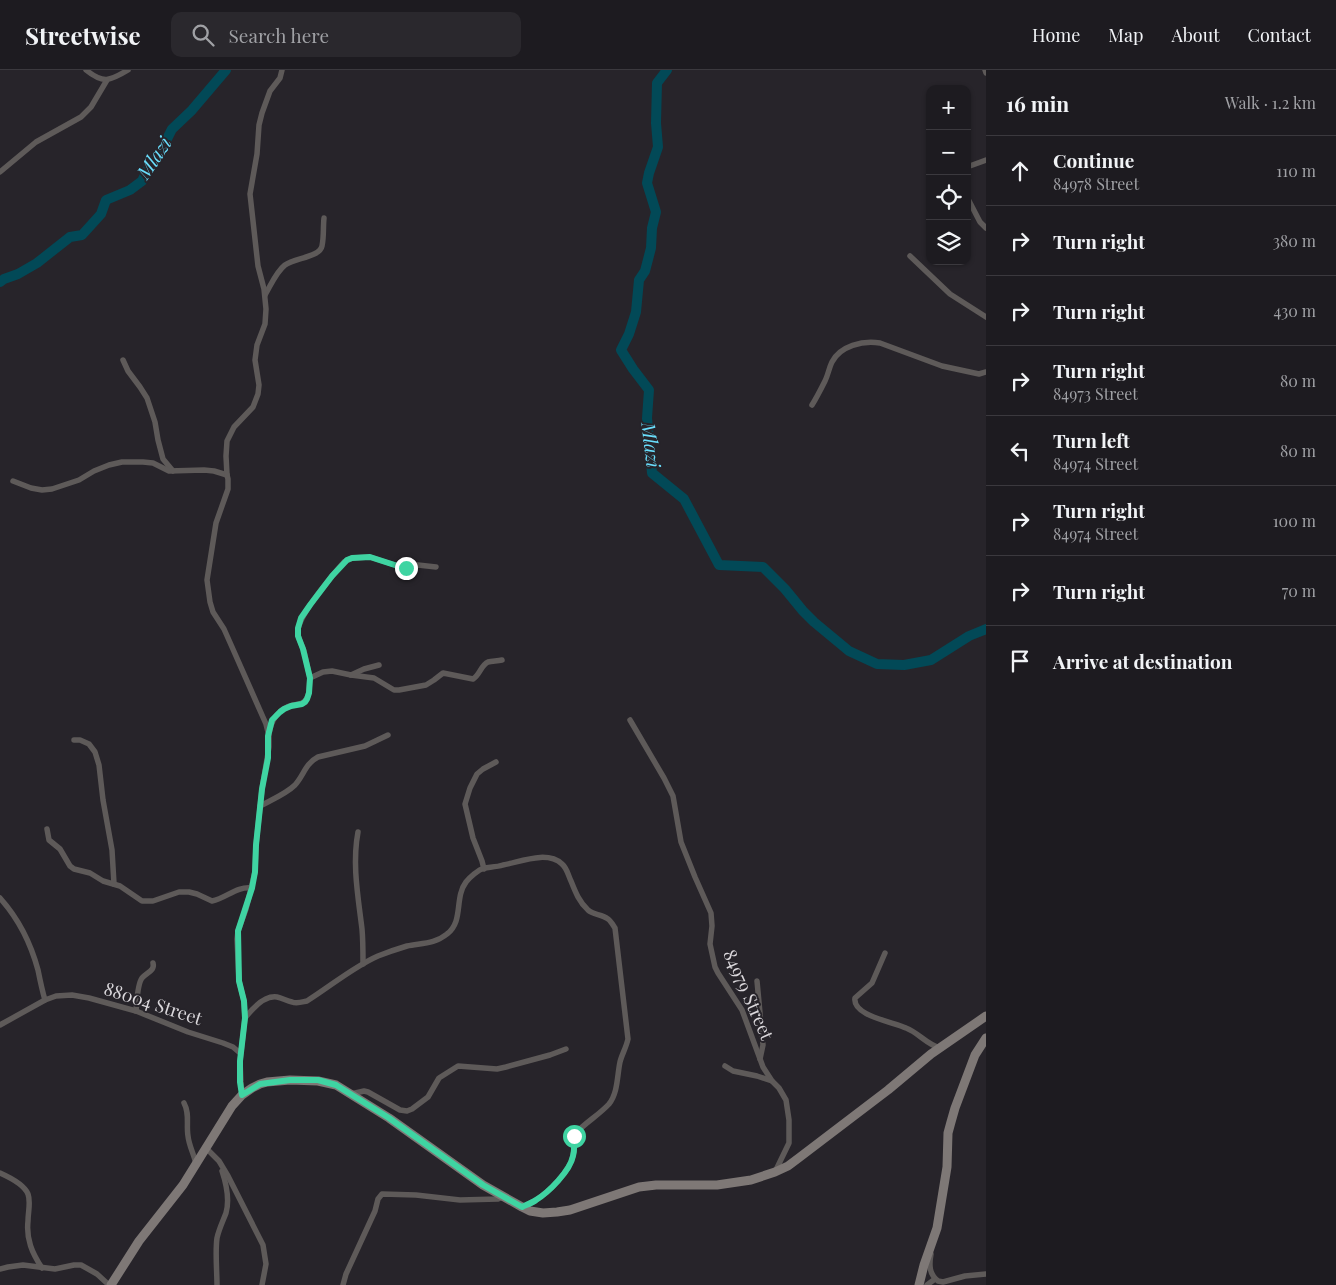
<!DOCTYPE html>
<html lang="en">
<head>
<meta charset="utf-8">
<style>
  :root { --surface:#1d1b20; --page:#2a282d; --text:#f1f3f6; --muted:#a0a1a5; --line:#3b393e }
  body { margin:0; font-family:"Playfair Display",serif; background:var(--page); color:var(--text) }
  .controls { position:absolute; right:15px; top:15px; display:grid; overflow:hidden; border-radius:10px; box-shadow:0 1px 4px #0004 }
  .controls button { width:45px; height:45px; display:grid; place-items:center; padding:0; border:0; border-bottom:1px solid var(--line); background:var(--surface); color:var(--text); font:25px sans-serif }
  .stop { position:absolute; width:15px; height:15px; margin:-11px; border:4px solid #3fd4a2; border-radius:50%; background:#fff }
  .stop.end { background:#3fd4a2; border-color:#fff; box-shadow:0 1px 5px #0008 }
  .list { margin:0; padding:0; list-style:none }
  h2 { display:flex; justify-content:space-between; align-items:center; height:65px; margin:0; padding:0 20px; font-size:21px }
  h2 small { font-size:16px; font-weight:400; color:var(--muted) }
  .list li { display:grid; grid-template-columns:32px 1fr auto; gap:15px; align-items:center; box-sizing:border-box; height:70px; padding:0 20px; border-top:1px solid var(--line) }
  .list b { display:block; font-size:19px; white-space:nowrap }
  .list p { margin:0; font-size:16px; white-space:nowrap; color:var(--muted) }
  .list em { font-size:16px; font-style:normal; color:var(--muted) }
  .icon { flex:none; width:28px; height:28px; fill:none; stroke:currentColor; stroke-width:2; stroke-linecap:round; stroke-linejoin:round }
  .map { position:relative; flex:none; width:986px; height:1215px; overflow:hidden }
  header { display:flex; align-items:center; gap:30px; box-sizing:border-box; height:70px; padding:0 25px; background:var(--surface); border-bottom:1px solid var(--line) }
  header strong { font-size:24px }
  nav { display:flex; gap:28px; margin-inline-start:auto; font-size:18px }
  .search { width:350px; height:45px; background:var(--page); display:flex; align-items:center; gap:12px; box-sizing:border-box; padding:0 18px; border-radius:10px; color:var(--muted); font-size:19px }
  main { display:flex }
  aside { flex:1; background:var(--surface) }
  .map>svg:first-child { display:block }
</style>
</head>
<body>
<header>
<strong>Streetwise</strong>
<div class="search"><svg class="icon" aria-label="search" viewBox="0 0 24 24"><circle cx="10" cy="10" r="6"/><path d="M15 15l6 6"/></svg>Search here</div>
<nav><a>Home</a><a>Map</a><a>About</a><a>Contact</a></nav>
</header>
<main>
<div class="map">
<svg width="986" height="1215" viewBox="0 0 986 1215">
  <rect width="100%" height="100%" fill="#27242a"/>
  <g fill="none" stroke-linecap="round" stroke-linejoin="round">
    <g stroke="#024957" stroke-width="10">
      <path d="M667 0 657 13 656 53 658 77 649 103 647 113 656 142 652 158 651 178 645 201 639 210 636 242 629 264 621 280 633 299 649 320 647 348 652 403 684 429 719 495 763 497 785 519 803 541 814 552 849 581 877 594 904 595 931 590 969 566 986 559"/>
      <path d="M0 212 4 209 18 204 37 193 70 167 82 165 101 144 106 130 130 120 142 111 148 99 162 79 172 59 192 40 226 0"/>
    </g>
    <g stroke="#5e5a59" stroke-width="5.5">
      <path d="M86 0C103 14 110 11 128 0"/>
      <path d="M985 0 986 3"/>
      <path d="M967 97 986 90"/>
      <path d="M0 102 36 72 81 47 91 37 107 10"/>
      <path d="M967 127 980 152 986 158"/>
      <path d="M910 186 950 224 986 247"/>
      <path d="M265 225C271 215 276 202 285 195 295 188 320 187 322 176 324 167 323 157 324 148"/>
      <path d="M123 290 128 301 140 317 147 328 155 352 158 370 163 389 173 401"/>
      <path d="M812 335C817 327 821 319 825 311 828 305 829 298 832 292 840 276 863 270 880 273L942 296 979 304 986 302"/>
      <path d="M13 411 31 418 42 420 52 419 79 410 94 401 109 395 122 392H143L153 393 169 401 204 400 214 401 227 405"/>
      <path d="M351 605 374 608 394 620H399L426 615 434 610 443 603 473 609C480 605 481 595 488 592 492 591 497 591 502 590"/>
      <path d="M310 608C308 599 306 590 304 581 302 575 298 569 298 563 296 547 333 505 344 492L352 488 370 487 404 498 418 495 436 497"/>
      <path d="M630 650 664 708 673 726 681 772 695 807 711 843 712 856 710 874 715 897 718 903 742 940 763 997 772 1011 779 1018 786 1030 789 1050V1073L775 1102"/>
      <path d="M269 664C271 650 278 639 293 635 299 634 304 634 307 628 310 623 309 614 310 608L323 602 332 601 351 605 364 599 379 595"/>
      <path d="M74 670H80L89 674 95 682 99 695 103 730 112 780 114 814"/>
      <path d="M260 736C271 730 286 724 295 715 304 705 305 694 318 687L365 676 388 665"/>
      <path d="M47 759 49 770 60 779 70 796 74 799 90 803 103 811 120 816 142 831H153L179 822H189L197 824 212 831C227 828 236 816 252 818"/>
      <path d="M358 762C352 794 358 826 362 859 363 870 363 882 363 894"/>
      <path d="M484 799 482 791 473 768 465 734 470 718 477 704 483 699 496 692"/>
      <path d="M0 828C18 848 31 874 38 900 40 910 42 920 45 930"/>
      <path d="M885 883 872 913 855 928C852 946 894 952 906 958 919 963 926 974 940 978"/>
      <path d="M757 911 763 975 760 989"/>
      <path d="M136 941C137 932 137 915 142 908 147 902 155 901 153 893"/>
      <path d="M245 948C252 939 264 925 277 927 282 928 287 931 292 932 297 934 302 932 307 931 331 916 353 897 378 886 388 882 397 879 407 876 421 873 435 874 447 864 464 851 454 828 466 812 470 807 478 800 484 798 490 797 497 797 503 795 520 792 547 780 562 794 567 798 568 805 571 811 575 821 579 832 588 840 593 845 602 844 608 849 611 851 613 855 615 858L628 969C626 978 622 984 620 992 617 1006 618 1023 609 1034 599 1045 586 1052 576 1063 572 1070 575 1078 573 1086 570 1101 549 1122 536 1130 532 1133 526 1135 522 1137"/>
      <path d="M0 955 45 930 56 926 72 925 89 928 136 941 188 962 223 973 233 977 240 983"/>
      <path d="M725 996 733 1001 757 1006 772 1011"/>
      <path d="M351 1024 364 1021 368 1022 400 1040 407 1041 412 1039 428 1027 439 1008 458 996 497 999 506 997 550 985 566 979"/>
      <path d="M242 1025 241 1012 240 991 245 948 244 931 239 911 237 869 238 861 246 839 255 802 256 775 262 719 269 677V666L266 654 232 577 224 559 213 542 210 532 207 510 216 453 228 419V409L227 405 226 386 227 371 234 357 253 337 258 324 259 315 255 290 257 275 265 254 266 239 264 219 258 196 250 124 257 84 259 55 262 43 270 21 280 8 282 0"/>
      <path d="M184 1033C190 1044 186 1054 188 1066 189 1076 194 1084 196 1094"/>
      <path d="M206 1078 219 1091 228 1106 263 1175 266 1194 262 1215"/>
      <path d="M0 1103C9 1107 24 1114 28 1124 31 1132 28 1142 28 1151 26 1169 32 1183 42 1198"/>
      <path d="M931 1184C929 1195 929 1204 938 1211L943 1212 965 1206 986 1204"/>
      <path d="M0 1199 8 1197 23 1195 55 1199 74 1195H81L97 1204 109 1215"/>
      <path d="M217 1215C217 1201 215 1182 217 1168 219 1159 223 1151 226 1143 230 1129 226 1113 222 1101"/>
      <path d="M343 1215 346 1204 375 1141 378 1129 382 1124 416 1125 460 1130 498 1129 503 1127"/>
      <path d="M927 1215 935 1209"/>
    </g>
    <g stroke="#7e7876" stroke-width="9">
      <path d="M111 1215 139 1171 183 1115 232 1036 242 1025 252 1018 260 1014 267 1012 290 1010 318 1011 336 1015 389 1048 483 1115 522 1137 530 1141 543 1143 557 1142 570 1140 639 1117 656 1115H717L751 1110 775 1102 788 1096 800 1087 888 1020 931 984 986 946"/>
      <path d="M919 1215 924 1195 937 1158 947 1097 948 1063 951 1052 955 1038 975 985 986 968"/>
    </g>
  </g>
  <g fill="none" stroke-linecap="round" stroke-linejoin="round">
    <path stroke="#3fd4a2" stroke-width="6" d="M406 498H404L370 487 352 488 347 490 332 506 310 535 301 548 298 558V566L303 579 310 608 309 623 307 629 305 632 302 634 291 636 284 639 280 642 272 650 268 666V688L262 719 256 775 255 802 252 818 238 861 239 911 244 931 245 948 240 991V1012L242 1025 260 1014 290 1010H318L336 1015 389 1048 483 1115 522 1137C526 1135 532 1133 536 1130 549 1122 570 1101 573 1086 575 1079 574 1073 574 1066"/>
  </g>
  <g text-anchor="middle" stroke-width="4" stroke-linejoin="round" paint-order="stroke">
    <g font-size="18" fill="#dbd8dc" stroke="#27242a">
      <text transform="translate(748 925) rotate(66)" y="6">84979 Street</text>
      <text transform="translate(153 934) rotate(18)" y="6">88004 Street</text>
    </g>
    <g font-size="19" font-style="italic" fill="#69ddfb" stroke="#27242a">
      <text transform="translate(154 88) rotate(-56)" y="7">Mlazi</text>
      <text transform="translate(651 375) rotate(83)" y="7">Mlazi</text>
    </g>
  </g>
</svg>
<div class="controls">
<button>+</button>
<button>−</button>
<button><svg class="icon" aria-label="locate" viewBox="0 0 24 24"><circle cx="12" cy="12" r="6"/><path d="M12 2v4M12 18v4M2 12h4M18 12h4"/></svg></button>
<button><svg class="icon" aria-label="layers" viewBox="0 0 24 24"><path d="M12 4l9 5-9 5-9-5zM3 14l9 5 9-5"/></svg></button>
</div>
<div class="stop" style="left:574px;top:1066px"></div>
<div class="stop end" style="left:406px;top:498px"></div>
</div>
<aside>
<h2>16 min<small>Walk · 1.2 km</small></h2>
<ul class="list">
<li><svg class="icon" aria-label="ahead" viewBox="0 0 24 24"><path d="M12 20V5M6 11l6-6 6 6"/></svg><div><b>Continue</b><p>84978 Street</p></div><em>110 m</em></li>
<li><svg class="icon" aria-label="right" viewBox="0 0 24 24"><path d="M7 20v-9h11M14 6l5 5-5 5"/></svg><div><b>Turn right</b></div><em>380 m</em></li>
<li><svg class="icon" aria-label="right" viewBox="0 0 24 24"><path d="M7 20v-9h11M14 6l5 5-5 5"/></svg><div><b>Turn right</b></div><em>430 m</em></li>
<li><svg class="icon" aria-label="right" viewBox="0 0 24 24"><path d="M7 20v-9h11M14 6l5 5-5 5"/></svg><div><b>Turn right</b><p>84973 Street</p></div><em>80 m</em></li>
<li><svg class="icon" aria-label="left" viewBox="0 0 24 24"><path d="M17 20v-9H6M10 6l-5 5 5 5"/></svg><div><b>Turn left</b><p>84974 Street</p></div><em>80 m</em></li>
<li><svg class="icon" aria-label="right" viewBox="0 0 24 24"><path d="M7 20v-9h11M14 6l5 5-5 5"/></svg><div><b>Turn right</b><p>84974 Street</p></div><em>100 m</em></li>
<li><svg class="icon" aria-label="right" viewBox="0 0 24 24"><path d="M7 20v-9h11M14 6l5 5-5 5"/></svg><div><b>Turn right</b></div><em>70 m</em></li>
<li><svg class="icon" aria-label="arrive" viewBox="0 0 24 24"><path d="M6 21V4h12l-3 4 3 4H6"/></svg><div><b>Arrive at destination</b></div></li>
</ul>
</aside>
</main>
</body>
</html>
